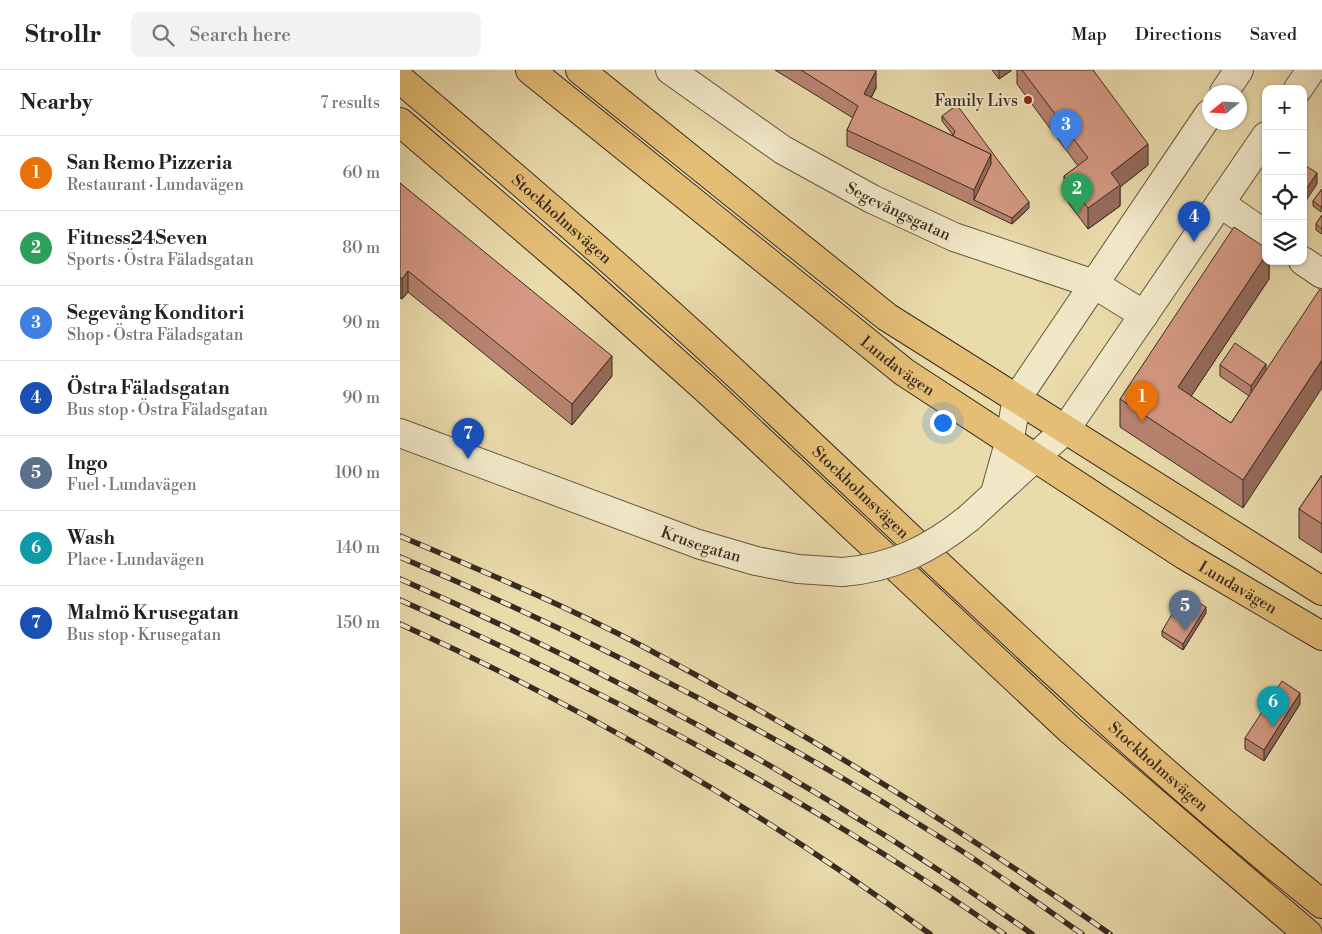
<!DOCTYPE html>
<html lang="en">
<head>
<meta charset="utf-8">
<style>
  :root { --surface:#fff; --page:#f2f2f2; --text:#222; --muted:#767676; --line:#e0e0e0; --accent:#0b8043 }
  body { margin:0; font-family:"Libre Bodoni",serif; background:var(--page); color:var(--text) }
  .controls { position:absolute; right:15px; top:15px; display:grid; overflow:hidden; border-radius:10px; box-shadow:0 1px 4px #0004 }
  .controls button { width:45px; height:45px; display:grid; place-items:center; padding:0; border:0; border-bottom:1px solid var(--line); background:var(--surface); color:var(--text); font:25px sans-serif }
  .compass { position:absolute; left:802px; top:15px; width:45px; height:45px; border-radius:50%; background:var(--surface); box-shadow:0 1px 4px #0004; rotate:252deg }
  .you { position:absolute; left:542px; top:352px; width:18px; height:18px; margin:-12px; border:4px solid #fff; border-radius:50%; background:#1a73e8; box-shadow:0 0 0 8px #1a73e833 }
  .badge { display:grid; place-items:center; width:32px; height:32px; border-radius:50%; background:var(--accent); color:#fff; font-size:16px; font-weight:700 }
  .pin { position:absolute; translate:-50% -41px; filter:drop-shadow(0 1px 2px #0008) }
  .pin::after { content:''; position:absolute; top:26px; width:18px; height:15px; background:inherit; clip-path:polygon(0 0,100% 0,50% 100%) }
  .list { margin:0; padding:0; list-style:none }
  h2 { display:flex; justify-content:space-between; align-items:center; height:65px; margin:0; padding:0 20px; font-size:21px }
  h2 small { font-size:16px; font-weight:400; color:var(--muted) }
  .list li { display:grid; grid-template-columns:32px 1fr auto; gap:15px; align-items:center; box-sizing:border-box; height:75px; padding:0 20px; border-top:1px solid var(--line) }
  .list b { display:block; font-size:19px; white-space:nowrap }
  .list p { margin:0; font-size:16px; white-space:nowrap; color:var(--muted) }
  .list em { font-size:16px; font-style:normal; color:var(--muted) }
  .icon { flex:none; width:28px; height:28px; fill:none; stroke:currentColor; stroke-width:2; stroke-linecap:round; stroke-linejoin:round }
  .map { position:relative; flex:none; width:922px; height:864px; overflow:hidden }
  header { display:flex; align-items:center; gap:30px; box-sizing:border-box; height:70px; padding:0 25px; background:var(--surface); border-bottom:1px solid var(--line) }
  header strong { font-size:24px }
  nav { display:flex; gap:28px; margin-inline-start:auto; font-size:18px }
  .search { width:350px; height:45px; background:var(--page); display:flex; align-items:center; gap:12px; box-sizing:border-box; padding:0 18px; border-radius:10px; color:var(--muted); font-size:19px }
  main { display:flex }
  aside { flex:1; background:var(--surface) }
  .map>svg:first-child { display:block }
</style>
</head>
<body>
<header>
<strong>Strollr</strong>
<div class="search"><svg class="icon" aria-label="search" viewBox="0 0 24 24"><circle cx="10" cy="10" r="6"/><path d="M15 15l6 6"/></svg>Search here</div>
<nav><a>Map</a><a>Directions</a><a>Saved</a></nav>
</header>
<main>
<aside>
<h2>Nearby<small>7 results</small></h2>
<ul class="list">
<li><span class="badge" style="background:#e8710a">1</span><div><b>San Remo Pizzeria</b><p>Restaurant · Lundavägen</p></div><em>60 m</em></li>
<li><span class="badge" style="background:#2e9e5b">2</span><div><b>Fitness24Seven</b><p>Sports · Östra Fäladsgatan</p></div><em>80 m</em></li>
<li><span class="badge" style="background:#3f7fe0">3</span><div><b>Segevång Konditori</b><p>Shop · Östra Fäladsgatan</p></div><em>90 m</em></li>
<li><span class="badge" style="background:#1a4fb4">4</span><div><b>Östra Fäladsgatan</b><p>Bus stop · Östra Fäladsgatan</p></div><em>90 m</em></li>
<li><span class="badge" style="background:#5c6f8a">5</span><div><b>Ingo</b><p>Fuel · Lundavägen</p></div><em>100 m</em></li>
<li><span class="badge" style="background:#0f9aa8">6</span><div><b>Wash</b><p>Place · Lundavägen</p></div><em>140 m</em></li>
<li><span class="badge" style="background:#1a4fb4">7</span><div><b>Malmö Krusegatan</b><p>Bus stop · Krusegatan</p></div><em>150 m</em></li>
</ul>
</aside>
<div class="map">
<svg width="922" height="864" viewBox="0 0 922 864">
  <rect width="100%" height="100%" fill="#eadbab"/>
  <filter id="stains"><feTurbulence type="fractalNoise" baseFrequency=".004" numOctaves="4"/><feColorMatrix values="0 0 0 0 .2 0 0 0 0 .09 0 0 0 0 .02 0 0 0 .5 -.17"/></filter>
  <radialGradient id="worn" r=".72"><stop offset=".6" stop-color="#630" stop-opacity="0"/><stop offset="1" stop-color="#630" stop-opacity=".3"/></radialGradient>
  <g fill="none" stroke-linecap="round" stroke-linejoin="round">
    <g stroke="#645643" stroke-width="30">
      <g id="minor">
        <path id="s1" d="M270 0 383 80 472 129 554 167 694 214 744 245"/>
        <path d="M898 19 911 0"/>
        <path d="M824 22 839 0"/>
        <path d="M820 133 866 165"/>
        <path d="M903 191 922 204"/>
        <path id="s2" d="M0 363 298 474 356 491 398 499 443 502"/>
        <path d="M595 423 609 373 617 328 809 44"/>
        <path d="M569 448 665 360 866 66"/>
      </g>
    </g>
    <g stroke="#372a20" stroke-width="30">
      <g id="major">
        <path id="s3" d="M130 0 504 302 784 485 922 566"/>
        <path d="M180 0 487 247 922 521"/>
      </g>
    </g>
    <g stroke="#372a20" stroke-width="30">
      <g id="highway">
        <path id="s4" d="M0 9C109 102 218 195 323 292 520 475 711 665 922 834"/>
        <path d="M0 52 184 210 308 321 669 659 908 864"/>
      </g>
    </g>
    <use href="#minor" stroke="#f1e8c8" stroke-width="28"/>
    <use href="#major" stroke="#e5be76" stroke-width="28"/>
    <use href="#highway" stroke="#e5be76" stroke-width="28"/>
    <g stroke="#372a20" stroke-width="5.5">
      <g id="rail">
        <path d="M0 466C82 501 164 535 242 576 405 662 560 758 710 864"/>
        <path d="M0 487C189 567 372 661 546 771 593 800 637 833 682 864"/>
        <path d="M0 509C222 606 435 724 632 864"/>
        <path d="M0 530C210 623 416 732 604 864"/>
        <path d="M0 554C186 638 365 743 530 864"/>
      </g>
    </g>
    <use href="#rail" stroke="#f1e8c8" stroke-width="4" stroke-dasharray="11" stroke-linecap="butt"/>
    <g stroke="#645643" stroke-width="30" stroke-linecap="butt">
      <path id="minor-bridge" d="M443 502C492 498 531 479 569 448"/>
    </g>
    <use href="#minor-bridge" stroke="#f1e8c8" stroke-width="28"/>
  </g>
  <g fill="#b78370" stroke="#372a20">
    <path d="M375 0H474L476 18 471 28 553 66V65L542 51V46L629 138 612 154 447 76V60L453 48Z"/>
    <path d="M592 0H612L599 9Z"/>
    <path d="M617 0H693L748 95 720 117V136L688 159 664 127V106L678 96 617 14Z"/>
    <path d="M0 113 212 306 172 355 8 222 2 229 0 228Z"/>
    <path d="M922 119 921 142 913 136V131Z"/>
    <path d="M922 145V164L916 160V154Z"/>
    <path d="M869 191V209L791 326 831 353 849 326 820 306V295L866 294 843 438 720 357V329Z"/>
    <path d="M922 405V483L899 468V439Z"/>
    <path d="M806 543 783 580 762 566V561Z"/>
    <path d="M900 634 864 691 845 679V668Z"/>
  </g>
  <g fill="#956a5b" stroke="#372a20">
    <path d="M599 0H612L599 9Z"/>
    <path d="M476 1V18L464 40V24Z"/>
    <path d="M748 74V95L720 117V136L688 159V138L711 103Z"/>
    <path d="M591 84V100L574 130V120Z"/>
    <path d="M917 103V114L903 135V124Z"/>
    <path d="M629 132V138L612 154V148Z"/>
    <path d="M866 185V191H869V209L778 346V317Z"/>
    <path d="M8 201V222L2 229V209Z"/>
    <path d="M212 286V306L172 355V334Z"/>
    <path d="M922 290V318L843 438V410Z"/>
    <path d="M866 294V305L851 327V316Z"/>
    <path d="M806 537V543L783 580V574Z"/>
    <path d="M900 623V634L864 691V680Z"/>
  </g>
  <g fill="#d59882" stroke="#372a20">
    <path d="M401 0H474L476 1 464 24 591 84 574 120 447 60 458 36Z"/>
    <path d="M622 0H693L748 74 711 103 720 115 688 138 664 106 688 88Z"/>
    <path d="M557 35 629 132 612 148 574 130 591 94V84L553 66 555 61 542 46Z"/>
    <path d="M903 94 917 103 903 124Z"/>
    <path d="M0 113 212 286 172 334 8 201 2 209 0 207Z"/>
    <path d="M922 119V135L921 137 913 131Z"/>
    <path d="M922 145V159L916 154Z"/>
    <path d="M834 157 866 178V185L778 317 831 353 920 219 922 221V290L843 410 720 329Z"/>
    <path d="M835 273 866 294 851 316 820 295Z"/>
    <path d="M922 405V454L899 439Z"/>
    <path d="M784 524 806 537 783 574 762 561Z"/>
    <path d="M882 611 900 623 864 680 845 668Z"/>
  </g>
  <circle fill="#8f2418" stroke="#f1e8c8" stroke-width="2" cx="628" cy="30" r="5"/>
  <g text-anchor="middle" stroke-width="4" stroke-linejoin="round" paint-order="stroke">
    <g font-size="16" fill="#372a20" stroke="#f1e8c8" text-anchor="end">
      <text x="618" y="36">Family Livs</text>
    </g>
    <g font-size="16" fill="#372a20" stroke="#f1e8c8">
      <text dy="6" stroke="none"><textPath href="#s1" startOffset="269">Segevångsgatan</textPath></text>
      <text dy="6" stroke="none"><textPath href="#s4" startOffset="214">Stockholmsvägen</textPath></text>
      <text dy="6" stroke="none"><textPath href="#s3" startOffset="472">Lundavägen</textPath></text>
      <text dy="6" stroke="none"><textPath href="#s4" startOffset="619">Stockholmsvägen</textPath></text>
      <text dy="6" stroke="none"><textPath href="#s2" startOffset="321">Krusegatan</textPath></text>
      <text dy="6" stroke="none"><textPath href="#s3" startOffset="878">Lundavägen</textPath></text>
      <text dy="6" stroke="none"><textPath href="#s4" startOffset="1024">Stockholmsvägen</textPath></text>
    </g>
  </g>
  <rect width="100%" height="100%" filter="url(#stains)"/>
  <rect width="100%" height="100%" fill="url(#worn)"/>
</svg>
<div class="controls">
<button>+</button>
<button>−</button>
<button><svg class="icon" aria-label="locate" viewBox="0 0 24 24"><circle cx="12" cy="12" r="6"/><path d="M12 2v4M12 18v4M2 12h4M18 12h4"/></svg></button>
<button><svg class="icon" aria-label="layers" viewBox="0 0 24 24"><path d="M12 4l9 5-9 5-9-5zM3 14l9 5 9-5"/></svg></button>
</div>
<svg class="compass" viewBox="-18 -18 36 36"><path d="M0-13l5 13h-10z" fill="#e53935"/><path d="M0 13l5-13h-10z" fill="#767676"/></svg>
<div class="you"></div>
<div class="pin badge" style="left:742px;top:352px;background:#e8710a">1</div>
<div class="pin badge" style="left:677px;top:144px;background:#2e9e5b">2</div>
<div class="pin badge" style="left:666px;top:80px;background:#3f7fe0">3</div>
<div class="pin badge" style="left:794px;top:172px;background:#1a4fb4">4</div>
<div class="pin badge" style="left:785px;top:561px;background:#5c6f8a">5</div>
<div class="pin badge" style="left:873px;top:657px;background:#0f9aa8">6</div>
<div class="pin badge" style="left:68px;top:389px;background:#1a4fb4">7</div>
</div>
</main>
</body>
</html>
